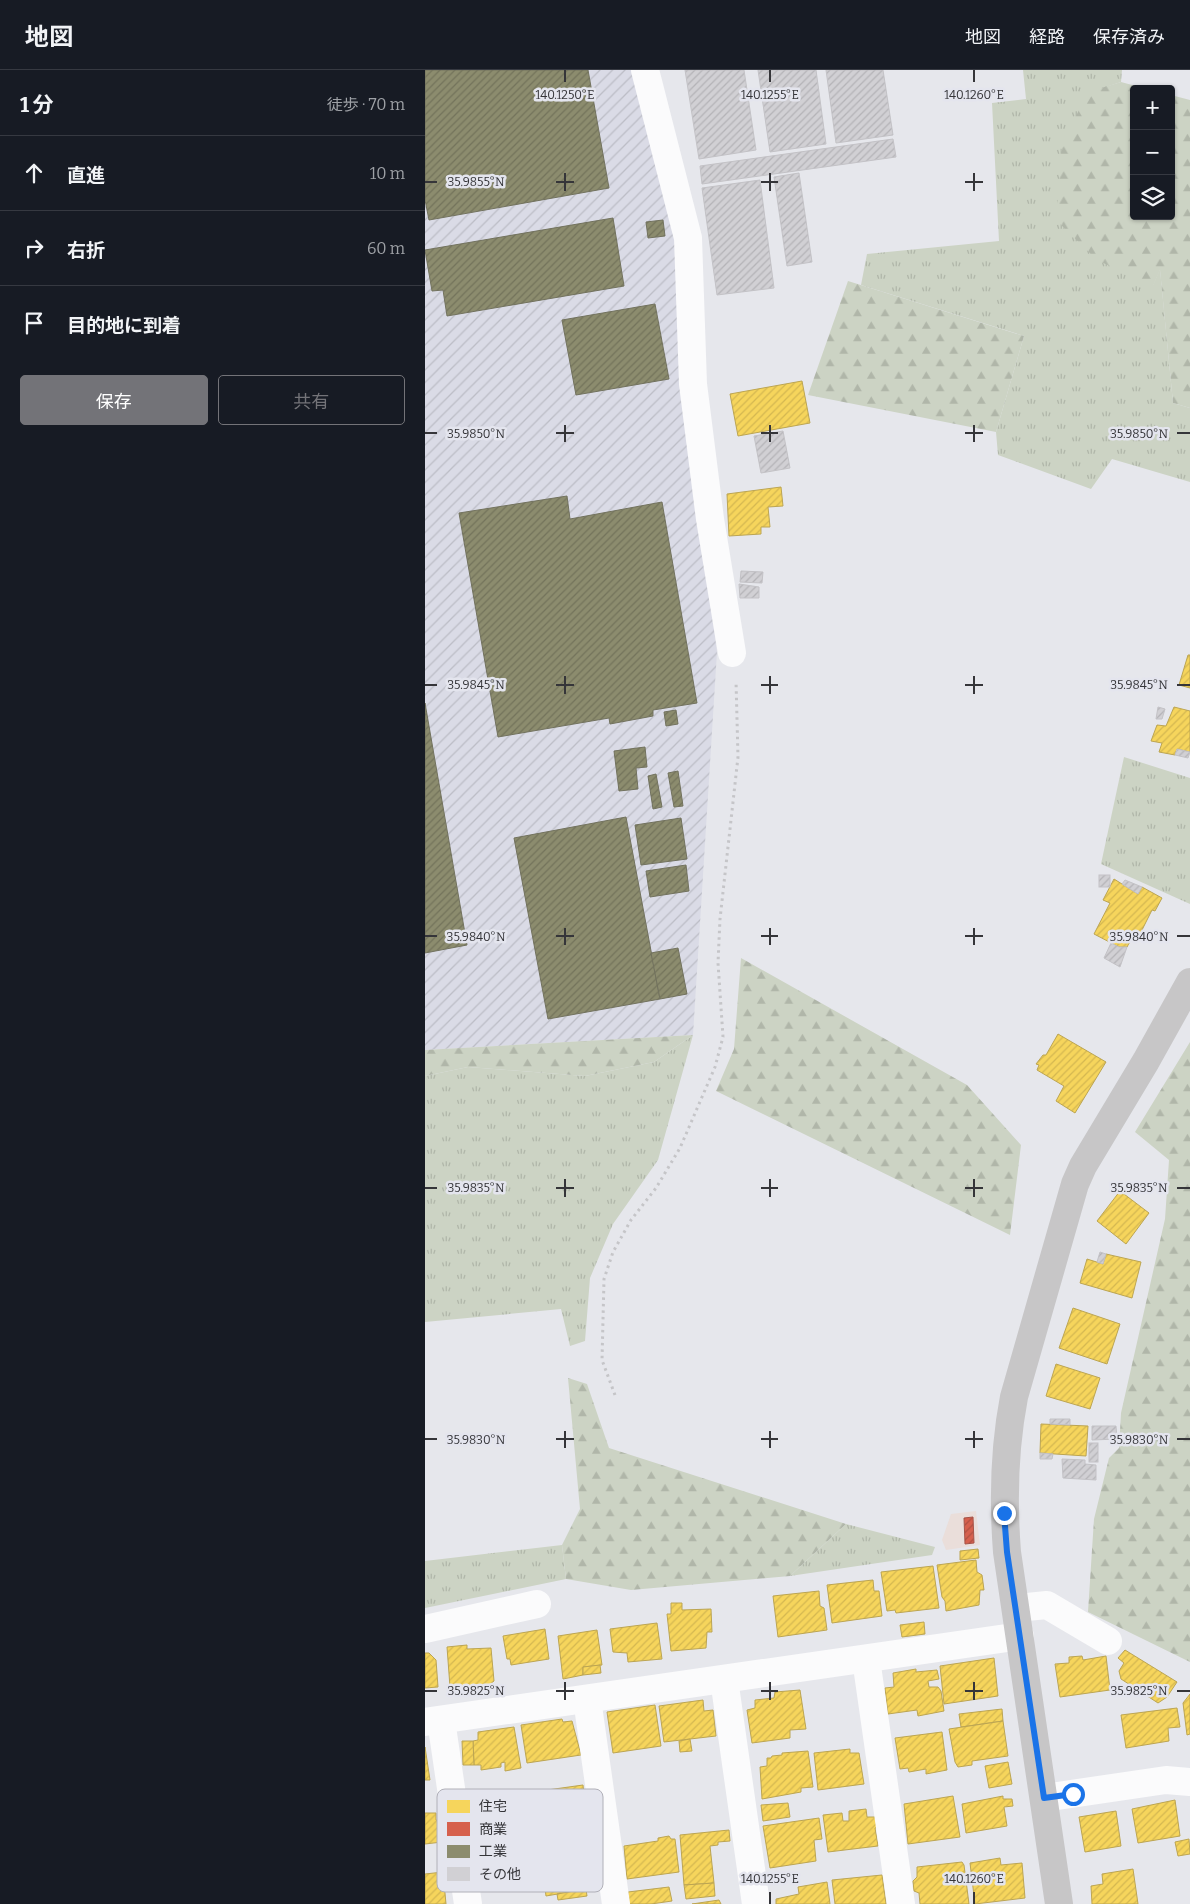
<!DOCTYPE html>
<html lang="ja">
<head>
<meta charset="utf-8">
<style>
  :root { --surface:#171b24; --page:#20242c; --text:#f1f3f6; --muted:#9ea1a6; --line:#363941; --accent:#737378 }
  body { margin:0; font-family:Bitter,"Noto Sans JP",serif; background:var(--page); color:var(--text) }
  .controls { position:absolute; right:15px; top:15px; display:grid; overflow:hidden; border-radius:5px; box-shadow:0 1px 4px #0004 }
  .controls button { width:45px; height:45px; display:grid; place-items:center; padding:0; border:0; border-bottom:1px solid var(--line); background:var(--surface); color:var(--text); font:25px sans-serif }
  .stop { position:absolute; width:15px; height:15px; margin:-11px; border:4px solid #1a73e8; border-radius:50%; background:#fff }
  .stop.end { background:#1a73e8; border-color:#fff; box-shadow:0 1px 5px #0008 }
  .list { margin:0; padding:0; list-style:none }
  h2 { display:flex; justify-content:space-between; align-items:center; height:65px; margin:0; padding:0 20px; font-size:21px }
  h2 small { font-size:16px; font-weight:400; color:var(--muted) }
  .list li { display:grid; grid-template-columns:32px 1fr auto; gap:15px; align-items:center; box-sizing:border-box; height:75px; padding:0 20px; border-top:1px solid var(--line) }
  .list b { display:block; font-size:19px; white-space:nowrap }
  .list em { font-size:16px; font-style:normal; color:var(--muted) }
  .actions { display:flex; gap:10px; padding:15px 20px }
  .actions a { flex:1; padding:11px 0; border:1px solid var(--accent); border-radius:5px; text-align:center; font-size:18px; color:var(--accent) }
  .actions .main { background:var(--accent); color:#fff }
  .icon { flex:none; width:28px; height:28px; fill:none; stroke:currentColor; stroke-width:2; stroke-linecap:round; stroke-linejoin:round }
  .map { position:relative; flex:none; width:765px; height:1834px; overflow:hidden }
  header { display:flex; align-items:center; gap:30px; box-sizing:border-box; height:70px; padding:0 25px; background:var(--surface); border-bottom:1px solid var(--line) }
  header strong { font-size:24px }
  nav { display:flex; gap:28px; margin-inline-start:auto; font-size:18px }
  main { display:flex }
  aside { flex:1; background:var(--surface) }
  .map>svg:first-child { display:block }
</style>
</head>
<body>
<header>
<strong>地図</strong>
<nav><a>地図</a><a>経路</a><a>保存済み</a></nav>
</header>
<main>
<aside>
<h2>1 分<small>徒歩 · 70 m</small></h2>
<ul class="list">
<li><svg class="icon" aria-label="ahead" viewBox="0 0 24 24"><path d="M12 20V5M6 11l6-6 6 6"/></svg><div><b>直進</b></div><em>10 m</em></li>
<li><svg class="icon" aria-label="right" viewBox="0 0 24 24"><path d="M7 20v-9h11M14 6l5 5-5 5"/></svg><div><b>右折</b></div><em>60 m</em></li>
<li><svg class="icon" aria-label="arrive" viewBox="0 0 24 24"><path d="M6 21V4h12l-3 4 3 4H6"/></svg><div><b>目的地に到着</b></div></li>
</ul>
<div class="actions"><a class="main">保存</a><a>共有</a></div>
</aside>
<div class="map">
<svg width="765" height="1834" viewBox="0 0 765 1834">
  <defs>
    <pattern id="industrial-furrows" width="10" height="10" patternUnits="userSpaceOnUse" patternTransform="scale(1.25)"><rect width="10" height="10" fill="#dadbe6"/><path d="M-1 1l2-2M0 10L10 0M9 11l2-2" fill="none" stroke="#bcbdc6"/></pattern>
    <pattern id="grass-tufts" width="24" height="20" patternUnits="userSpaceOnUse" patternTransform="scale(1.25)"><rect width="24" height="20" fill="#ccd3c4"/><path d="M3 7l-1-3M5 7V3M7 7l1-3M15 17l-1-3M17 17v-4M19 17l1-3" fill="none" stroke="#b0b6a9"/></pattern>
    <pattern id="forest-firs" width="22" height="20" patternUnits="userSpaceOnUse" patternTransform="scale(1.25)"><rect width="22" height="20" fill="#ccd3c4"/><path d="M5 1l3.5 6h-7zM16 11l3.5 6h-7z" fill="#b0b6a9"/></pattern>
    <pattern id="homes-hatch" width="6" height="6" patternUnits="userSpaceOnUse" patternTransform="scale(1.25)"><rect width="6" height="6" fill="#f6d55c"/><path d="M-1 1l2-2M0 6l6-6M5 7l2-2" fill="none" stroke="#d4b751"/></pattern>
    <pattern id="shops-hatch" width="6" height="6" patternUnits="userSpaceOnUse" patternTransform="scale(1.25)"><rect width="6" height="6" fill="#d6604d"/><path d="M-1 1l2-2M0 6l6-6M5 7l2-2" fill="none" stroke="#ae5041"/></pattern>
    <pattern id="industry-hatch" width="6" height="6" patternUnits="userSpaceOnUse" patternTransform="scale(1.25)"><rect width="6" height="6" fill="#8c8c6e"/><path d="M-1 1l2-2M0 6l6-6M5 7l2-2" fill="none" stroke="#73735b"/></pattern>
    <pattern id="building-hatch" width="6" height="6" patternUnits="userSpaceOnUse" patternTransform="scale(1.25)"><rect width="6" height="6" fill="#d1d0d4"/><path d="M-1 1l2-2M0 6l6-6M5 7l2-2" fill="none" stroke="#b4b3b7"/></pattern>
  </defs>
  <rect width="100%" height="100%" fill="#e6e7ec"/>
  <path fill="#eadeda" d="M551 1441 555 1475 521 1480 517 1470 526 1444Z"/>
  <path fill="url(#industrial-furrows)" d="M0 0H209L253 178 255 300 292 582 268 965 0 980Z"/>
  <g fill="url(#grass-tufts)">
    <path d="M598 0H697L696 12 663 23 728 215 735 199 748 333 765 338V412L687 389 666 419 573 385 571 362 599 266 436 215 442 184 574 171 567 33 601 29Z"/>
    <path d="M699 687 765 708V834L676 794Z"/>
    <path d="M268 965 233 1090 188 1154 165 1208 160 1271 145 1276 136 1239 0 1252V1006L43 997 160 1006 229 992Z"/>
    <path d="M421 1454 510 1477 507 1485 365 1506Z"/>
    <path d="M137 1475 141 1509 0 1538V1491Z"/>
  </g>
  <g fill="url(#forest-firs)">
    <path d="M696 12 722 19H709V146H746V25L765 30V338L748 333 735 200 728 216 672 190 631 150 637 74 663 22Z"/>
    <path d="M423 211 599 266 571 362 383 325Z"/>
    <path d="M316 888 542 1015 596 1075 585 1165 291 1021 309 979Z"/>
    <path d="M268 965 229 992 160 1006 43 997 0 1006V980Z"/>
    <path d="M765 972V1592L663 1542 669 1449 684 1388 694 1378 696 1343 740 1149 744 1090 710 1062Z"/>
    <path d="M143 1308 162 1314 184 1378 421 1454 365 1506 206 1520 141 1509 137 1475 155 1439Z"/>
  </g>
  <g fill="url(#homes-hatch)" stroke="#bca552">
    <path d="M377 311 385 353 313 366 305 324Z"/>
    <path d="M356 417 358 436 343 437 345 457H336V464L304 466 302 424Z"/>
    <path d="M763 585H765V618L754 615Z"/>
    <path d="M749 637 765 641V682L752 679 750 685 734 682 737 673 726 671 732 655 741 656Z"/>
    <path d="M689 809 713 824 717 817 737 828 730 841 727 840 713 868 708 866 702 877H694L669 864 685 833 678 830Z"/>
    <path d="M633 964 681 992 650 1043 631 1031 639 1016 612 1000 614 995 611 994 618 985H621Z"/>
    <path d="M695 1121 724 1143 701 1174 672 1151Z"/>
    <path d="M681 1184 716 1192 707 1228 655 1213 662 1189 678 1194Z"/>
    <path d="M648 1238 695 1254 682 1294 634 1278Z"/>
    <path d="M631 1294 675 1308 665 1339 621 1326Z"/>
    <path d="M616 1354 663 1356 661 1386 615 1383Z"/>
    <path d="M553 1479 554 1488 535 1490V1481Z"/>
    <path d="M551 1490 552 1502 557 1505 559 1520H555L554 1535 521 1541 520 1531 517 1527 512 1495Z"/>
    <path d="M508 1496 514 1538 471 1543 470 1540 462 1541 456 1502Z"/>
    <path d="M448 1510 449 1521H454L457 1546 407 1553 402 1515Z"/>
    <path d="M394 1521 395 1536 399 1538 402 1560 353 1567 348 1526Z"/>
    <path d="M246 1533H257V1540L286 1539 287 1562H282L281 1578 246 1581 242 1544H246Z"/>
    <path d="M499 1552 500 1564 477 1567 475 1555Z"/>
    <path d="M232 1553 237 1589 203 1592 202 1583 188 1582 185 1559Z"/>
    <path d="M120 1559 124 1589 86 1595 85 1589H82L78 1566Z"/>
    <path d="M172 1560 177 1595 158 1597V1605L138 1609 133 1566Z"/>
    <path d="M42 1575V1579L66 1578 69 1611 64 1615 32 1620 31 1617H25L22 1577Z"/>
    <path d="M700 1580 752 1612 742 1627 733 1633 696 1609 694 1601 699 1593 693 1588Z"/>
    <path d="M0 1583H4L11 1590 13 1617 0 1618Z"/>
    <path d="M657 1586 658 1590 681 1586 685 1620 635 1627 630 1594 644 1593V1587Z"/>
    <path d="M569 1588 573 1626 519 1634 515 1596Z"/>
    <path d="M175 1595 176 1603 158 1605V1597Z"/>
    <path d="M491 1599V1602L512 1600 514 1609 503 1611 504 1617H513L516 1621 519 1641 493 1646 492 1640 463 1644 460 1618 469 1617 468 1603Z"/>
    <path d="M375 1620 381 1659 365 1660V1668L327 1673 322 1640 330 1638V1630L349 1628 350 1622Z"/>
    <path d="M765 1624V1664L762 1665 758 1633Z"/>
    <path d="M278 1630 279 1641 288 1640 291 1666 239 1672 234 1636Z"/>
    <path d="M230 1635 236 1676 188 1683 182 1642Z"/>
    <path d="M752 1638 755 1657 743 1658 744 1671 701 1678 696 1645Z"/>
    <path d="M577 1639 578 1651 536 1657 534 1644Z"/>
    <path d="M137 1649 138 1652 147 1651 156 1685 102 1693 96 1655Z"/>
    <path d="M578 1651 583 1686 547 1691V1695L533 1697 530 1692 524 1659Z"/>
    <path d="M89 1657 96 1698 80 1701V1692L76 1693V1697L56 1700V1695H49L48 1671 53 1670V1662Z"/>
    <path d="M517 1662 522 1700 501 1704V1699L484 1702 483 1698 475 1699 470 1668Z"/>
    <path d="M265 1669 267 1681 255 1682 254 1671Z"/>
    <path d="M37 1671H48L49 1695H38Z"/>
    <path d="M0 1677 5 1710H0Z"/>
    <path d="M425 1679V1683H434L439 1714 393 1720 389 1683Z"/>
    <path d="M383 1681 388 1717 376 1718V1722L337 1729 335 1697 342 1696V1688H346L347 1686 357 1685V1683Z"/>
    <path d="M583 1692 587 1714 564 1718 560 1696Z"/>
    <path d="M158 1715 162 1754 113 1761 108 1722Z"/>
    <path d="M528 1726 535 1767 483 1774 479 1734Z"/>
    <path d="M578 1726V1729H587L588 1736 579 1737 582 1756 541 1763 537 1734Z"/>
    <path d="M750 1730 755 1766 713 1773 707 1739Z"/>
    <path d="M363 1733 365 1747 338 1751 336 1735Z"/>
    <path d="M441 1739 442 1747H452L454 1757 450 1758 453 1776 403 1782 398 1745 417 1743 418 1751H424V1741Z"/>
    <path d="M691 1741 696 1776 660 1782 654 1747Z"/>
    <path d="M0 1743H11V1750L15 1751 17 1772 0 1774Z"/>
    <path d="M394 1748 397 1769 389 1770 391 1791 345 1798 338 1756Z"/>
    <path d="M304 1760 305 1771 293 1772V1775L285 1776 289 1813 259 1815 255 1765Z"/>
    <path d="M244 1766 246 1769H250L254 1802 202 1809 199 1776 233 1771V1768Z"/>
    <path d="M764 1769 765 1784 753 1786 750 1772Z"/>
    <path d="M152 1784 153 1790H165L168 1814 162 1815V1819L121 1826 116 1789Z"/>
    <path d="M575 1788 576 1795 597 1793 600 1828 550 1834 545 1793Z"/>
    <path d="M537 1792 539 1795 544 1834H495L494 1823 489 1821 488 1811 492 1807V1797Z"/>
    <path d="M708 1799 713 1834H667L666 1816 678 1814 677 1804Z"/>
    <path d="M18 1802 21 1834H0V1804Z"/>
    <path d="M457 1805 461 1834H410L407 1810Z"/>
    <path d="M402 1812 405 1834H351V1829L374 1824 373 1817Z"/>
    <path d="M289 1813 290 1826 261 1829 259 1815Z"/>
    <path d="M244 1817 247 1831 226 1834H204L203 1822Z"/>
    <path d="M161 1819 162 1826 133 1830 132 1824Z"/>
    <path d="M294 1830 296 1834H267Z"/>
  </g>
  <path fill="url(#shops-hatch)" stroke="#a65347" d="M548 1447 549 1473 540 1474 539 1448Z"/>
  <g fill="url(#industry-hatch)" stroke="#72725e">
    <path d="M0 0H163L184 118 4 150 0 130Z"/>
    <path d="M188 148 199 216 22 246 18 220 7 221 0 180Z"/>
    <path d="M238 150 240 166 223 168 221 152Z"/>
    <path d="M230 234 244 309 151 325 137 250Z"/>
    <path d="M142 426 145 449 237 432 272 633 228 640V646L185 654 184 648 73 667 34 443Z"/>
    <path d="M0 633 42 875 0 883Z"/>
    <path d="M251 640 253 654 241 656 239 642Z"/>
    <path d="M220 677 222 697 211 698 213 719 194 721 189 681Z"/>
    <path d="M253 701 258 736 249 737 243 703Z"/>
    <path d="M231 704 237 737 228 739 223 706Z"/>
    <path d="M201 747 235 929 123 949 89 768Z"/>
    <path d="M256 748 262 789 216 795 210 755Z"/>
    <path d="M261 795 264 821 225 827 221 801Z"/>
    <path d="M253 878 262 924 235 929 226 883Z"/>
  </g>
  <g fill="url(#building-hatch)" stroke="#c3c2c6">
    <path d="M260 0H319L331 80 274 89Z"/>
    <path d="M333 0H391L401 74 345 82Z"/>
    <path d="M401 0H458L468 65 411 73Z"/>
    <path d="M468 69 471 87 277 114 275 96Z"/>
    <path d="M374 103 387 192 362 196 349 107Z"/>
    <path d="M335 110 349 218 292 225 277 118Z"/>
    <path d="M358 361 365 398 336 403 329 366Z"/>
    <path d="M316 501 338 502 337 513 315 512Z"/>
    <path d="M314 514 334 517V528H315Z"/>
    <path d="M733 637 740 639 737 649H731Z"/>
    <path d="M752 679 765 682 763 688 750 685Z"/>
    <rect x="674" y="805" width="11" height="12"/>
    <path d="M700 810 717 817 713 824 697 814Z"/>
    <path d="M686 873 694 877H702L695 897 679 888Z"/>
    <path d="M675 1182 681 1184 678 1194 672 1192Z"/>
    <path d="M625 1349H645V1355L625 1354Z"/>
    <path d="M667 1356H691L692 1369 667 1370Z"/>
    <rect x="664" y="1373" width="9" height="19"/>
    <path d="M615 1383 628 1384 627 1389H615Z"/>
    <path d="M637 1389 660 1390V1394L671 1395V1410L638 1408Z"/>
  </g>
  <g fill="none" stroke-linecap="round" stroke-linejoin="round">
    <path stroke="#c5c5c8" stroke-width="3" stroke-dasharray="2.5 4" stroke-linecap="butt" d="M190 1325 177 1290 179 1209 188 1182 206 1150 231 1118 255 1078 290 997 298 967 293 893 295 849 313 687 311 611"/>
    <g stroke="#fbfbfc" stroke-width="28">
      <path d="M220 0 263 168 268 314 285 449 307 583"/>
      <path d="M591 1538 622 1535 683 1571"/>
      <path d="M0 1559 112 1534"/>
      <path d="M441 1589 476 1834"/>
      <path d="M299 1609 331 1834"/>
      <path d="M162 1629 191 1834"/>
      <path d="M16 1650 43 1834"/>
      <path d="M0 1652 595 1566"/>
      <path d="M619 1728 741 1710 765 1712"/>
    </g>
    <path stroke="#c7c6c7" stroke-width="28" d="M634 1834 582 1482C578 1430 579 1379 589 1327L650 1114 658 1096 721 991 765 912"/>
  </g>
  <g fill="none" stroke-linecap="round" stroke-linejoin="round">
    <path stroke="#1a73e8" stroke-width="6" d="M579 1443 582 1482 619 1728 648 1724"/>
  </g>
  <path fill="none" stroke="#353539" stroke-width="2" d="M140 0V12M345 0V12M549 0V12M140 103V121M345 103V121M549 103V121M0 112H12M131 112H149M336 112H353M540 112H558M140 355V372M345 355V372M549 355V372M0 363H12M131 363H149M336 363H353M540 363H558M752 363H765M140 606V624M345 606V624M549 606V624M0 615H12M131 615H149M336 615H353M540 615H558M752 615H765M140 858V875M345 858V875M549 858V875M0 866H12M131 866H149M336 866H353M540 866H558M752 866H765M140 1109V1127M345 1109V1127M549 1109V1127M0 1118H12M131 1118H149M336 1118H353M540 1118H558M752 1118H765M140 1361V1378M345 1361V1378M549 1361V1378M0 1369H12M131 1369H149M336 1369H353M540 1369H558M752 1369H765M140 1612V1630M345 1612V1630M549 1612V1630M0 1621H12M131 1621H149M336 1621H353M540 1621H558M752 1621H765M345 1822V1834M549 1822V1834"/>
  <rect x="12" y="1719" width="166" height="103" rx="8" fill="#e4e5ee" stroke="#b0b0b8" stroke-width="1"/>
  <rect x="22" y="1730" width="23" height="13" fill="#f6d55c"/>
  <rect x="22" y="1752" width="23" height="14" fill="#d6604d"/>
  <rect x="22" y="1775" width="23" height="13" fill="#8c8c6e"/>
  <rect x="22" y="1797" width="23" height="14" fill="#d1d0d4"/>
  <g font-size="14" fill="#353539">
    <text x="54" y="1741">住宅</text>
    <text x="54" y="1764">商業</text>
    <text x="54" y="1786">工業</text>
    <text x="54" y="1809">その他</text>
  </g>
  <g font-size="12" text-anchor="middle" fill="#353539" stroke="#e4e5ee" stroke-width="5" stroke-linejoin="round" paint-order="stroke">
    <text x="140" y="29">140.1250°E</text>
    <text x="345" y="29">140.1255°E</text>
    <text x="549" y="29">140.1260°E</text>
    <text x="51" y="116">35.9855°N</text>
    <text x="51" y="368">35.9850°N</text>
    <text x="714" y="368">35.9850°N</text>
    <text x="51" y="619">35.9845°N</text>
    <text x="714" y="619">35.9845°N</text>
    <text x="51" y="871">35.9840°N</text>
    <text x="714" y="871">35.9840°N</text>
    <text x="51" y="1122">35.9835°N</text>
    <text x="714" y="1122">35.9835°N</text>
    <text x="51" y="1374">35.9830°N</text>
    <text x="714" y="1374">35.9830°N</text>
    <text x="51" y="1625">35.9825°N</text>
    <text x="714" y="1625">35.9825°N</text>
    <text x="345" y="1813">140.1255°E</text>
    <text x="549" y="1813">140.1260°E</text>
  </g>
</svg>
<div class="controls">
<button>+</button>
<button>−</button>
<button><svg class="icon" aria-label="layers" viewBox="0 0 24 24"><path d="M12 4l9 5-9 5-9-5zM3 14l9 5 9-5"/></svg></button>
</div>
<div class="stop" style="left:648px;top:1724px"></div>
<div class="stop end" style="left:579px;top:1443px"></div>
</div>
</main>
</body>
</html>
